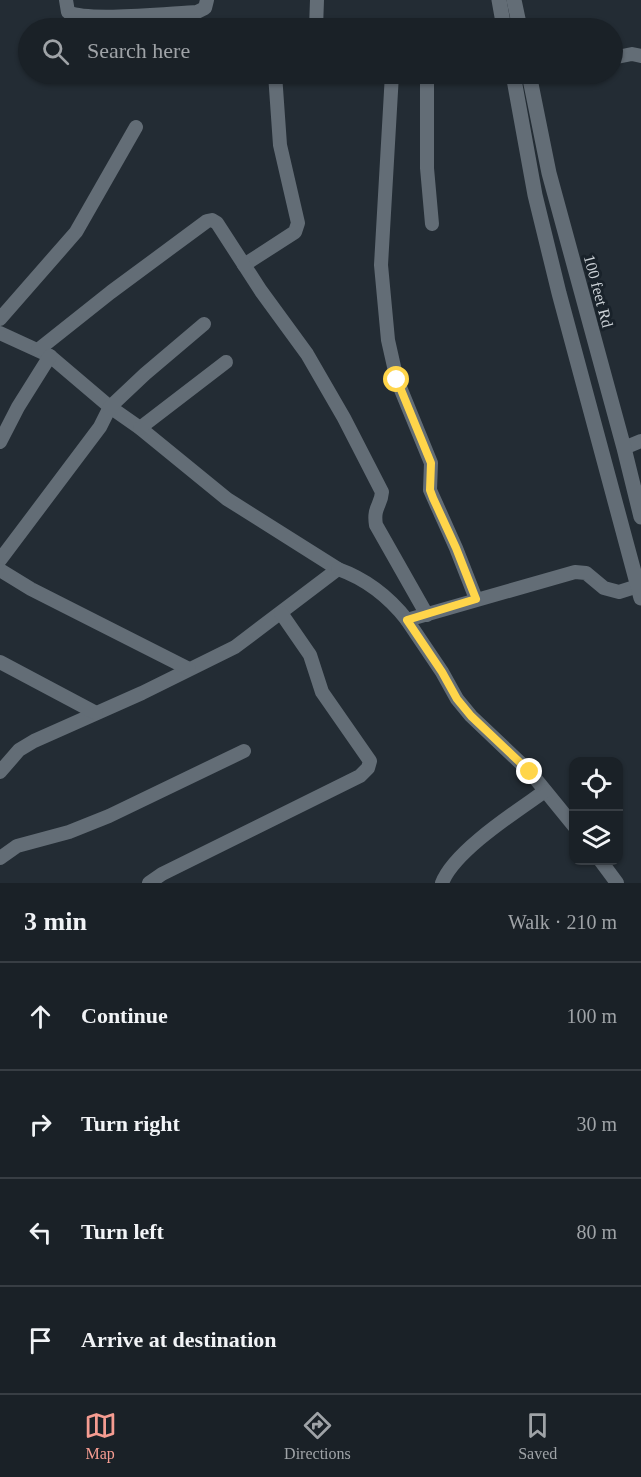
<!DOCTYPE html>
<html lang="en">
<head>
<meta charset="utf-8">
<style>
  :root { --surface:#1a2127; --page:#23292f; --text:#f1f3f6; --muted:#9fa3a7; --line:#383e44; --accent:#f59c91 }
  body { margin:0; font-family:"Times New Roman",serif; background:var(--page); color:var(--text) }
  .controls { position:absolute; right:18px; bottom:18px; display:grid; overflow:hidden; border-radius:12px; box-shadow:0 2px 4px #0004 }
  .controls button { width:54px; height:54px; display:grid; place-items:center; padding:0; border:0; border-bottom:2px solid var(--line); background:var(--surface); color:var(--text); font:30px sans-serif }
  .stop { position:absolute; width:18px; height:18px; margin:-14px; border:4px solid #ffd54a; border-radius:50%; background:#fff }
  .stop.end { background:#ffd54a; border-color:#fff; box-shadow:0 2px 6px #0008 }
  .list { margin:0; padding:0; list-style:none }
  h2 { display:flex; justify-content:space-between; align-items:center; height:78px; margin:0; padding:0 24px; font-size:26px }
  h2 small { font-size:20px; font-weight:400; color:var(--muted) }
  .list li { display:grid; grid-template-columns:39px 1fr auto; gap:18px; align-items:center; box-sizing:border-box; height:108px; padding:0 24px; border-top:2px solid var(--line) }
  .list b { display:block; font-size:22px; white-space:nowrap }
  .list em { font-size:20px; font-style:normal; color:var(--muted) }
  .icon { flex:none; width:33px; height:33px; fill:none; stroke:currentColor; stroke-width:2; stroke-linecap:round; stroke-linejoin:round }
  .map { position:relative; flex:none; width:641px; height:883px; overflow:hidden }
  .search { position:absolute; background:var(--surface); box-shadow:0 2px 4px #0004; left:18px; right:18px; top:18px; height:66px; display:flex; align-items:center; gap:15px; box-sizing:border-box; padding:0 21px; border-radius:33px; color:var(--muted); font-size:22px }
  .sheet { height:510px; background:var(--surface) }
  nav { display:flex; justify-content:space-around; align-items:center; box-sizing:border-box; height:84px; border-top:2px solid var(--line); background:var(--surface); font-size:16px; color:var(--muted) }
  nav a { display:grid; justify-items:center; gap:3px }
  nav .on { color:var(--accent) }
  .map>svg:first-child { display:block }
</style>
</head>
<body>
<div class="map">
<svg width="641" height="883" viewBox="0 0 641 883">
  <rect width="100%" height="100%" fill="#232c34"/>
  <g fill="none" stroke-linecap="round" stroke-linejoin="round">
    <g stroke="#636d76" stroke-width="14">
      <path d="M66 0 68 12C87 22 171 13 197 12L205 8 207 0"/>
      <path d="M316 28 317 0"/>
      <path d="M612 58 632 54 641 56"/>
      <path d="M392 74 381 265 388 340 397 380 431 463 430 490 456 548 476 599"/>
      <path d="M427 74V168L432 224"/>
      <path d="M530 77 546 74"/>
      <path d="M244 265 295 232 298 223 280 145 275 74"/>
      <path d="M0 319 76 232 136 127"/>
      <path d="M0 333 50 356 110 407 140 428 227 499 338 569 235 647 142 693 34 741 19 750 0 772"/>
      <path d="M38 350 111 292 207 221 212 220 217 223 261 291 307 354 344 418 382 492C381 506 373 507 376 525L427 615"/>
      <path d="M140 428 226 362"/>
      <path d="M0 442 18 407 50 356"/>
      <path d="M624 448 641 441"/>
      <path d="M0 560 100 427 110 407 145 374 204 324"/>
      <path d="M338 569C366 579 389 597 407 620"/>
      <path d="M0 570 31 589 189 669"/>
      <path d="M0 662 96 713"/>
      <path d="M574 826 530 772 471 716 457 699 442 672 407 620 575 572 586 573 604 588 619 592 638 586"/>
      <path d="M0 858 17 846 69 832 109 816 244 751"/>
      <path d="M600 860 617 883"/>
      <path d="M149 883 162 874 360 776 368 768 370 761 322 692 310 655 281 613"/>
      <path d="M442 883C454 851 517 811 545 791"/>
    </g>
    <g stroke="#636d76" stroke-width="15">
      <path d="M499 0 504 28"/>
      <path d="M514 0 520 28"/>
      <path d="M513 74 535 195 559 293 641 598"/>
      <path d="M529 74 549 173 624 448 641 517"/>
    </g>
  </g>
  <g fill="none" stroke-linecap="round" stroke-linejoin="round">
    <path stroke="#ffd54a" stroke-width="8" d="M397 380 431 463 430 490 433 498 456 548 476 599 407 620 442 672 457 699 471 716 530 772"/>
  </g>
  <g text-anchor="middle" stroke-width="6" stroke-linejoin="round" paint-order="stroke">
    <g font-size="16" fill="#cdd3d8" stroke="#19222a">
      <text transform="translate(599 291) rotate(75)" y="6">100 feet Rd</text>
    </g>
  </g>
</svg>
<div class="controls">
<button><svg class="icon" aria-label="locate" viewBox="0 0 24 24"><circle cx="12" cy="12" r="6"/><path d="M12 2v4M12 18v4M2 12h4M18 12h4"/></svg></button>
<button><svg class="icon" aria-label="layers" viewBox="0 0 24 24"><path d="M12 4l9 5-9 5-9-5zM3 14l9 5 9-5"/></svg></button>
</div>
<div class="stop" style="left:397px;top:380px"></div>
<div class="stop end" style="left:530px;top:772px"></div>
<div class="search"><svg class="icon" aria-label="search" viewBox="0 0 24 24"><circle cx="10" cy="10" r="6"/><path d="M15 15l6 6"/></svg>Search here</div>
</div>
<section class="sheet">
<h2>3 min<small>Walk · 210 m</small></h2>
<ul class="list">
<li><svg class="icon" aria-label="ahead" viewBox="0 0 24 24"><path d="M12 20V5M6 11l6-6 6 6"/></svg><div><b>Continue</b></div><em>100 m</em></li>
<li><svg class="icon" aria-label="right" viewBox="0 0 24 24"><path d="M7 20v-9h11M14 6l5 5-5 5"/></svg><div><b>Turn right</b></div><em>30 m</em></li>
<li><svg class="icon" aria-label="left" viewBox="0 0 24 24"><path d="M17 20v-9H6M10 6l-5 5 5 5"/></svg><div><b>Turn left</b></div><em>80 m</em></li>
<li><svg class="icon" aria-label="arrive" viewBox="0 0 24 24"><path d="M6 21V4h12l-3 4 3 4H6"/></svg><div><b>Arrive at destination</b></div></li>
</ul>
</section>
<nav>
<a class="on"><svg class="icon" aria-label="map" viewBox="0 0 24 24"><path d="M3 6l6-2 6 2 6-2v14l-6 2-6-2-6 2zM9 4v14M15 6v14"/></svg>Map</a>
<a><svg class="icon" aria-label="directions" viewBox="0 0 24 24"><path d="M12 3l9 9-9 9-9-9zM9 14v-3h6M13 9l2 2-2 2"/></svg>Directions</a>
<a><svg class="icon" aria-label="saved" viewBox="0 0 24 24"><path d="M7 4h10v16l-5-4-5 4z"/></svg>Saved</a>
</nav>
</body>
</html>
